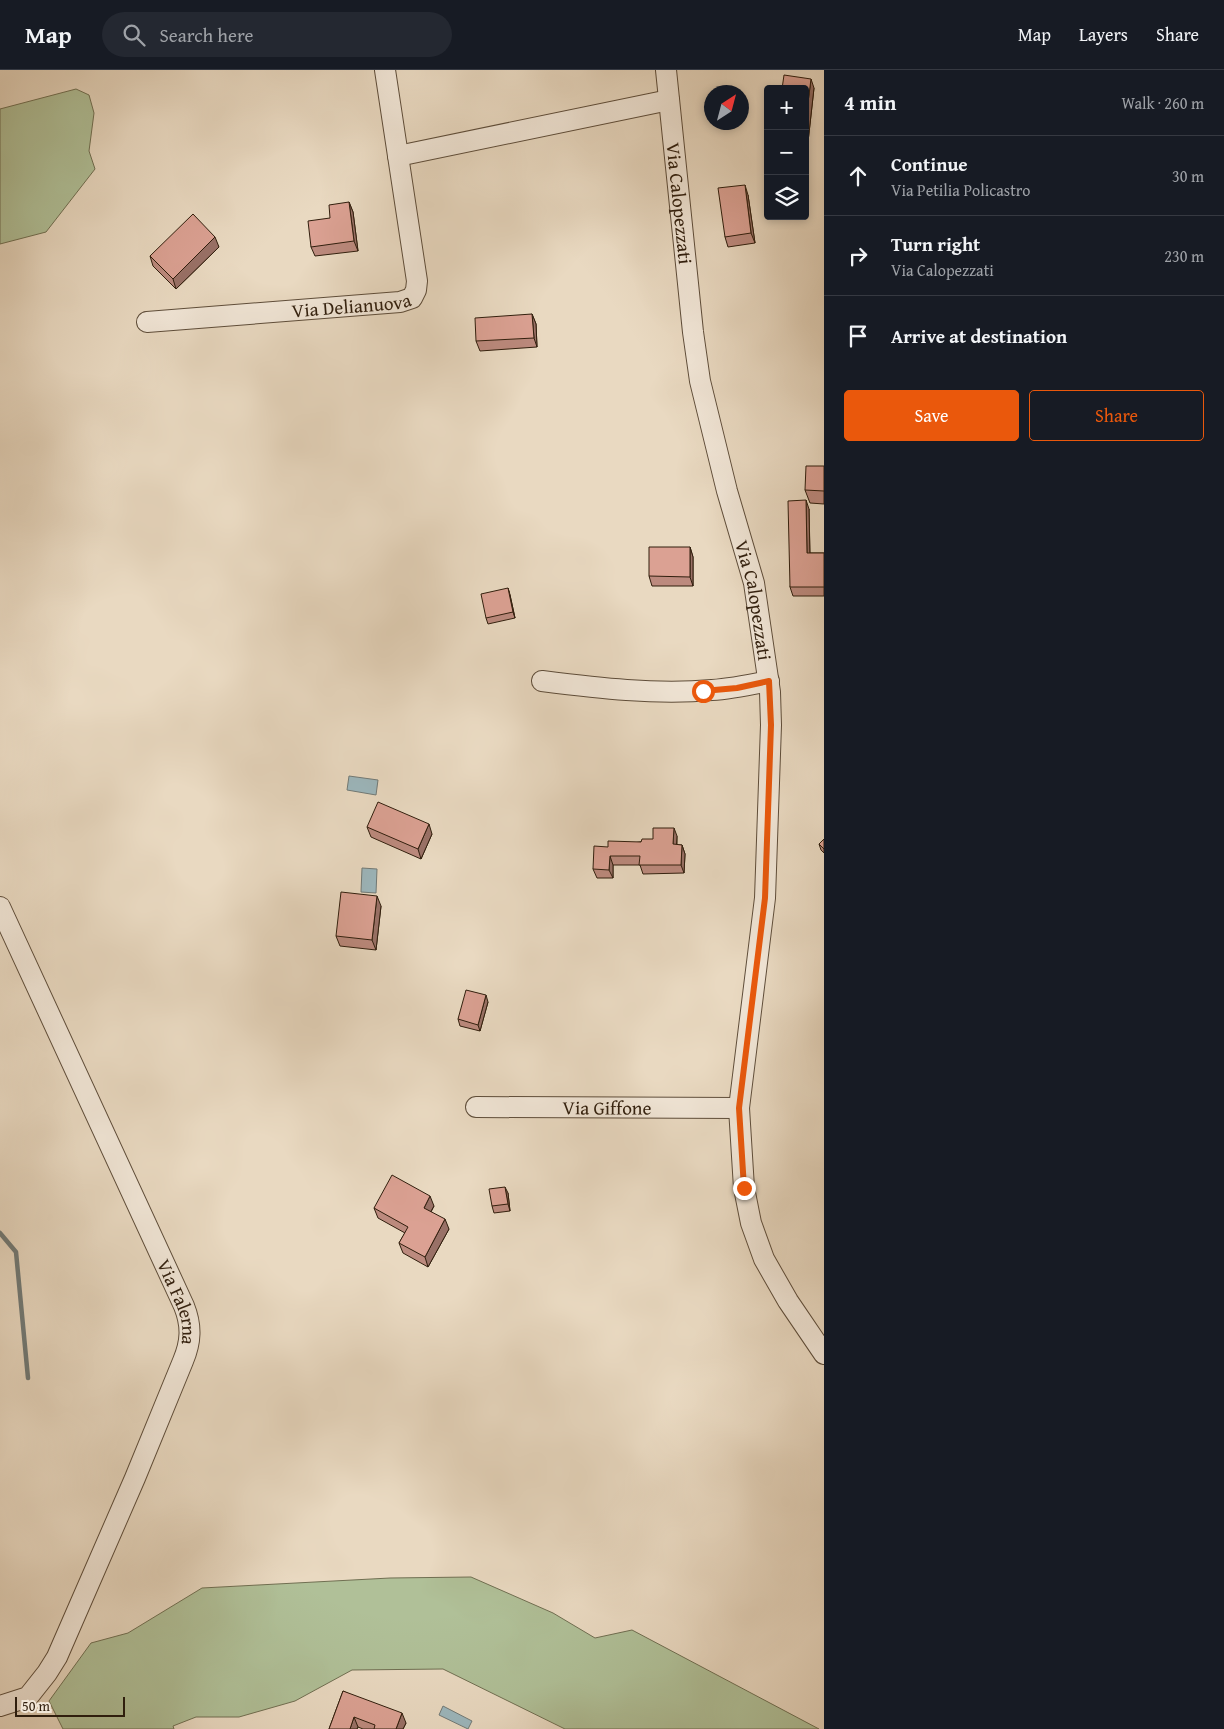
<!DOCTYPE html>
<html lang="en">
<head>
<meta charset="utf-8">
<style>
  :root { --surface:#171b24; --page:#242831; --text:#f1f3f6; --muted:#9ea1a6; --line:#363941; --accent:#ea580c }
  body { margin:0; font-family:"Gentium Book Plus",serif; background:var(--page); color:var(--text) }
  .controls { position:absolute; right:15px; top:15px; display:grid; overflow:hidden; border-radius:5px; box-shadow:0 2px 8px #0003 }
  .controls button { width:45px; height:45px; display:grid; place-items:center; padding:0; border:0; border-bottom:1px solid var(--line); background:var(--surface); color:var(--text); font:25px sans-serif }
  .compass { position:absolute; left:704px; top:15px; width:45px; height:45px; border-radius:50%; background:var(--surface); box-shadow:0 2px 8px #0003; rotate:36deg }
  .scale { position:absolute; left:15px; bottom:12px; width:110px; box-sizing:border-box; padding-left:5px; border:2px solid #301e0d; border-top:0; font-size:14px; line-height:18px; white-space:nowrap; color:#301e0d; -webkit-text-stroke:4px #f1e6d7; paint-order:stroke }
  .stop { position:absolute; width:15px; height:15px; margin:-11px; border:4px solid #ea580c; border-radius:50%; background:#fff }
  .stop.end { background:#ea580c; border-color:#fff; box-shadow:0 1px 5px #0008 }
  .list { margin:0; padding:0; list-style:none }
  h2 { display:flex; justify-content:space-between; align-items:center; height:65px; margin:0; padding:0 20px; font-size:21px }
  h2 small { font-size:16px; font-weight:400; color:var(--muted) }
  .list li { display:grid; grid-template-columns:32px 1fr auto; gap:15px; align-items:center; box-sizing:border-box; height:80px; padding:0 20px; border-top:1px solid var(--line) }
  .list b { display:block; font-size:19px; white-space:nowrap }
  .list p { margin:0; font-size:16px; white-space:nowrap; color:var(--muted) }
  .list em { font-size:16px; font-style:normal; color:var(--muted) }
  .actions { display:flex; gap:10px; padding:15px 20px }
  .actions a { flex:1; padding:11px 0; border:1px solid var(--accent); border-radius:5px; text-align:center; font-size:18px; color:var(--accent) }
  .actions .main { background:var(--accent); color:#fff }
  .icon { flex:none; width:28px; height:28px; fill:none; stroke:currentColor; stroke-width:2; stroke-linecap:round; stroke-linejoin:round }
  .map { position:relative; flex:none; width:824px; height:1659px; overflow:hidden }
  header { display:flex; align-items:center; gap:30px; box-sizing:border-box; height:70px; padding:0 25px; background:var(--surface); border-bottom:1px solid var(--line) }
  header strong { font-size:24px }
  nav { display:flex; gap:28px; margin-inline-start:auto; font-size:18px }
  .search { width:350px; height:45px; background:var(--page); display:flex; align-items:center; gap:12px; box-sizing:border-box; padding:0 18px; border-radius:28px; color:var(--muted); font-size:19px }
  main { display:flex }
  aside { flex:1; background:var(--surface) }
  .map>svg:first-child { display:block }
</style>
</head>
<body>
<header>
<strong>Map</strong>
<div class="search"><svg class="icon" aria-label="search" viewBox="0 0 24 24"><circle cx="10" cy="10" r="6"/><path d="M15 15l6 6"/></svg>Search here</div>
<nav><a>Map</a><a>Layers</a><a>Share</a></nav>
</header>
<main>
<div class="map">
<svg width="824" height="1659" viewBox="0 0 824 1659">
  <rect width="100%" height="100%" fill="#e9d9c1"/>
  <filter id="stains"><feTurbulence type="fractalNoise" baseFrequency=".004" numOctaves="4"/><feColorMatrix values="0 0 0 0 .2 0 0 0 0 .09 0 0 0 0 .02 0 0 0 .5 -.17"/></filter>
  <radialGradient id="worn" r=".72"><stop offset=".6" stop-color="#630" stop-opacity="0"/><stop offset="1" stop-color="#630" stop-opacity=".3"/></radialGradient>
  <g fill="#b0c098" stroke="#706f52">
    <path d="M76 19 89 25 94 43 89 81 95 99 46 162 0 174V39Z"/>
    <path d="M471 1507 553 1543 595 1568 632 1560 819 1659H565L443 1599 352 1600 295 1631 239 1647H196L173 1656 174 1659H63L49 1631 91 1573 128 1563 202 1518 390 1508Z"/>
  </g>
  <g fill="#9cb7bd" stroke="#717a77">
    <path d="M349 706 378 710 376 725 347 720Z"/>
    <path d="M362 798 377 799 376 823 361 822Z"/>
    <path d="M443 1636 472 1651 468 1659 439 1645Z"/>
  </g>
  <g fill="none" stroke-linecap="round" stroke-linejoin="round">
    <path stroke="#717a77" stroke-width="4.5" d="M0 1163 16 1182 28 1308"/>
    <g stroke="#5e4d3a" stroke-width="22">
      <g id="minor">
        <path id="s1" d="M666 0 693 262 700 311 727 421 754 513 770 622 771 655 765 828 739 1038 744 1118 751 1153 764 1189 788 1231 824 1284"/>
        <path d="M398 86 669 30"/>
        <path id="s2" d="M147 252 400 232 412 228 416 220 417 211 385 0"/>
        <path d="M542 611C598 618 655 625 712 620 731 619 750 615 769 611"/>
        <path id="s3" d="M0 837 184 1236C192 1256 191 1272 183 1291L135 1408 57 1587 47 1603 28 1627 0 1636"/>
        <path id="s4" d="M476 1037 739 1038"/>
      </g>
    </g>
    <use href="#minor" stroke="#f1e6d7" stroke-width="20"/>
  </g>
  <g fill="#bc8a7e" stroke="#301e0d">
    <path d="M814 18 808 72H805V19Z"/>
    <path d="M748 125 755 173 728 177 725 167Z"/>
    <path d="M349 132 353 142 358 181 315 186 311 177 330 148Z"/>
    <path d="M219 177 176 219 153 196 150 186Z"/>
    <path d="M532 244 536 254 537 277 480 281 476 271Z"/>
    <path d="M824 396V434L810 433 805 420Z"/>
    <path d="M809 439 810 483H824V526H793L790 517Z"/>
    <path d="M690 477 693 487V516H652L649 506Z"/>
    <path d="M508 518 510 525 515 548 488 554 486 548Z"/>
    <path d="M367 757 432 764 421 789 371 767Z"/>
    <path d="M677 766V775H682L685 784 684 803 643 804 640 795H613V808H597L593 799 608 777Z"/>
    <path d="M824 769V783L821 780 819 774Z"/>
    <path d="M381 836 376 880 340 876 336 866Z"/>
    <path d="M488 932 480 961 460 956 458 949Z"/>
    <path d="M508 1123 510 1141 494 1143 492 1136Z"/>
    <path d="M434 1136 431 1142 449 1159 428 1197 403 1183 399 1173 405 1163 378 1148 374 1138Z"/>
    <path d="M343 1621 406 1653 403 1659H363L358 1657 357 1659H329Z"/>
  </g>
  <g fill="#997167" stroke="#301e0d">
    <path d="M811 9 814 18 808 72 805 64V56Z"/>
    <path d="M745 115 748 125 755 173 751 163Z"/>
    <path d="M349 132 353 142 358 181 354 171Z"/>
    <path d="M215 167 219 177 176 219 173 209Z"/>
    <path d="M532 244 536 254 537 277 534 268Z"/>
    <path d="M806 430 809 439 810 492 807 483Z"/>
    <path d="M690 477 693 487V516L690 507Z"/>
    <path d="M508 518 510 525 515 548 513 542Z"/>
    <path d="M429 754 432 764 421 789 418 779Z"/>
    <path d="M674 758 677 766 676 783 673 774Z"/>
    <path d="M682 775 685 784 684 803 681 795Z"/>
    <path d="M610 786 613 795V808L609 800Z"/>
    <path d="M377 826 381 836 376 880 372 870Z"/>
    <path d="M486 925 488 932 480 961 478 955Z"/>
    <path d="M505 1117 508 1123 510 1141 508 1134Z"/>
    <path d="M430 1126 434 1136 427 1148 424 1138Z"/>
    <path d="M445 1149 449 1159 428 1197 425 1187Z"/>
    <path d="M402 1643 406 1653 403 1659H396Z"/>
    <path d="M354 1647 358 1657 357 1659H350Z"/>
  </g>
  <g fill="#dba193" stroke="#301e0d">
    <path d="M784 5 811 9 805 56V19H782Z"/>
    <path d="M745 115 751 163 725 167 718 118Z"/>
    <path d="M349 132 354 171 311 177 308 151 330 148 329 135Z"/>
    <path d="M193 144 215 167 173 209 150 186Z"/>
    <path d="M532 244 534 268 476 271 475 248Z"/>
    <path d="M806 396H824V421L805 420Z"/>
    <path d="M806 430 807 483H824V517H790L788 431Z"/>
    <path d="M649 477H690V507L649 506Z"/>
    <path d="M508 518 513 542 486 548 481 524Z"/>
    <path d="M378 732 429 754 418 779 367 757Z"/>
    <path d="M653 758H674L673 774 682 775 681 795H639L640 786H610L609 800 593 799 594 776 608 777V771L641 772 642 769H653Z"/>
    <path d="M824 769V779L819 774Z"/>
    <path d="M341 822 377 826 372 870 336 866Z"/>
    <path d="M466 920 486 925 478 955 458 949Z"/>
    <path d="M392 1105 430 1126 424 1138 445 1149 425 1187 399 1173 408 1157 374 1138Z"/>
    <path d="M505 1117 508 1134 492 1136 489 1119Z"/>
    <path d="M343 1621 402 1643 396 1659H374L375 1655 354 1647 350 1659H329Z"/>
  </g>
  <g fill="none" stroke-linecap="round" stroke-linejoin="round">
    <path stroke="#ea580c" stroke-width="6" d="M703 621 737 618 769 611 771 655 765 828 739 1038 744 1118"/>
  </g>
  <g text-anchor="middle" stroke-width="4" stroke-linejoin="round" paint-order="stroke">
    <g font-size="19" fill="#301e0d" stroke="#f1e6d7">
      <text dy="7" stroke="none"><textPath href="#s1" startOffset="134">Via Calopezzati</textPath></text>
      <text dy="7" stroke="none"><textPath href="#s2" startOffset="205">Via Delianuova</textPath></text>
      <text dy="7" stroke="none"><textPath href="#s1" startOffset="539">Via Calopezzati</textPath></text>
      <text dy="7" stroke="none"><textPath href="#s4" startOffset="131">Via Giffone</textPath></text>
      <text dy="7" stroke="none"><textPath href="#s3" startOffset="434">Via Falerna</textPath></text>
    </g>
  </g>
  <rect width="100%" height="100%" filter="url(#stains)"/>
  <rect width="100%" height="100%" fill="url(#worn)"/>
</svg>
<div class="controls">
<button>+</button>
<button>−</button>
<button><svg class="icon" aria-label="layers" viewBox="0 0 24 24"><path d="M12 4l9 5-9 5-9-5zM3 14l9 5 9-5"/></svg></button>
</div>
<svg class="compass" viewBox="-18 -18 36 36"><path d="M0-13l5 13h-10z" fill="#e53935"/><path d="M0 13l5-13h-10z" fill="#9ea1a6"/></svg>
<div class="scale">50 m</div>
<div class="stop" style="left:703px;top:621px"></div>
<div class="stop end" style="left:744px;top:1118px"></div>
</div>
<aside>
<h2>4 min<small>Walk · 260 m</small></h2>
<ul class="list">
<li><svg class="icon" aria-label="ahead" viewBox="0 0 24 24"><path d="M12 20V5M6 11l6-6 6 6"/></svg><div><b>Continue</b><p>Via Petilia Policastro</p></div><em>30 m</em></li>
<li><svg class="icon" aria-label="right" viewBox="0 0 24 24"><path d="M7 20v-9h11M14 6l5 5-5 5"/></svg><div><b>Turn right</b><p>Via Calopezzati</p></div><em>230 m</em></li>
<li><svg class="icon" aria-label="arrive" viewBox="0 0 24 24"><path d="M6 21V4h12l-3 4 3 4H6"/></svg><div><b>Arrive at destination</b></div></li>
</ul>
<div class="actions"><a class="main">Save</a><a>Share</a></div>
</aside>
</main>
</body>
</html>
